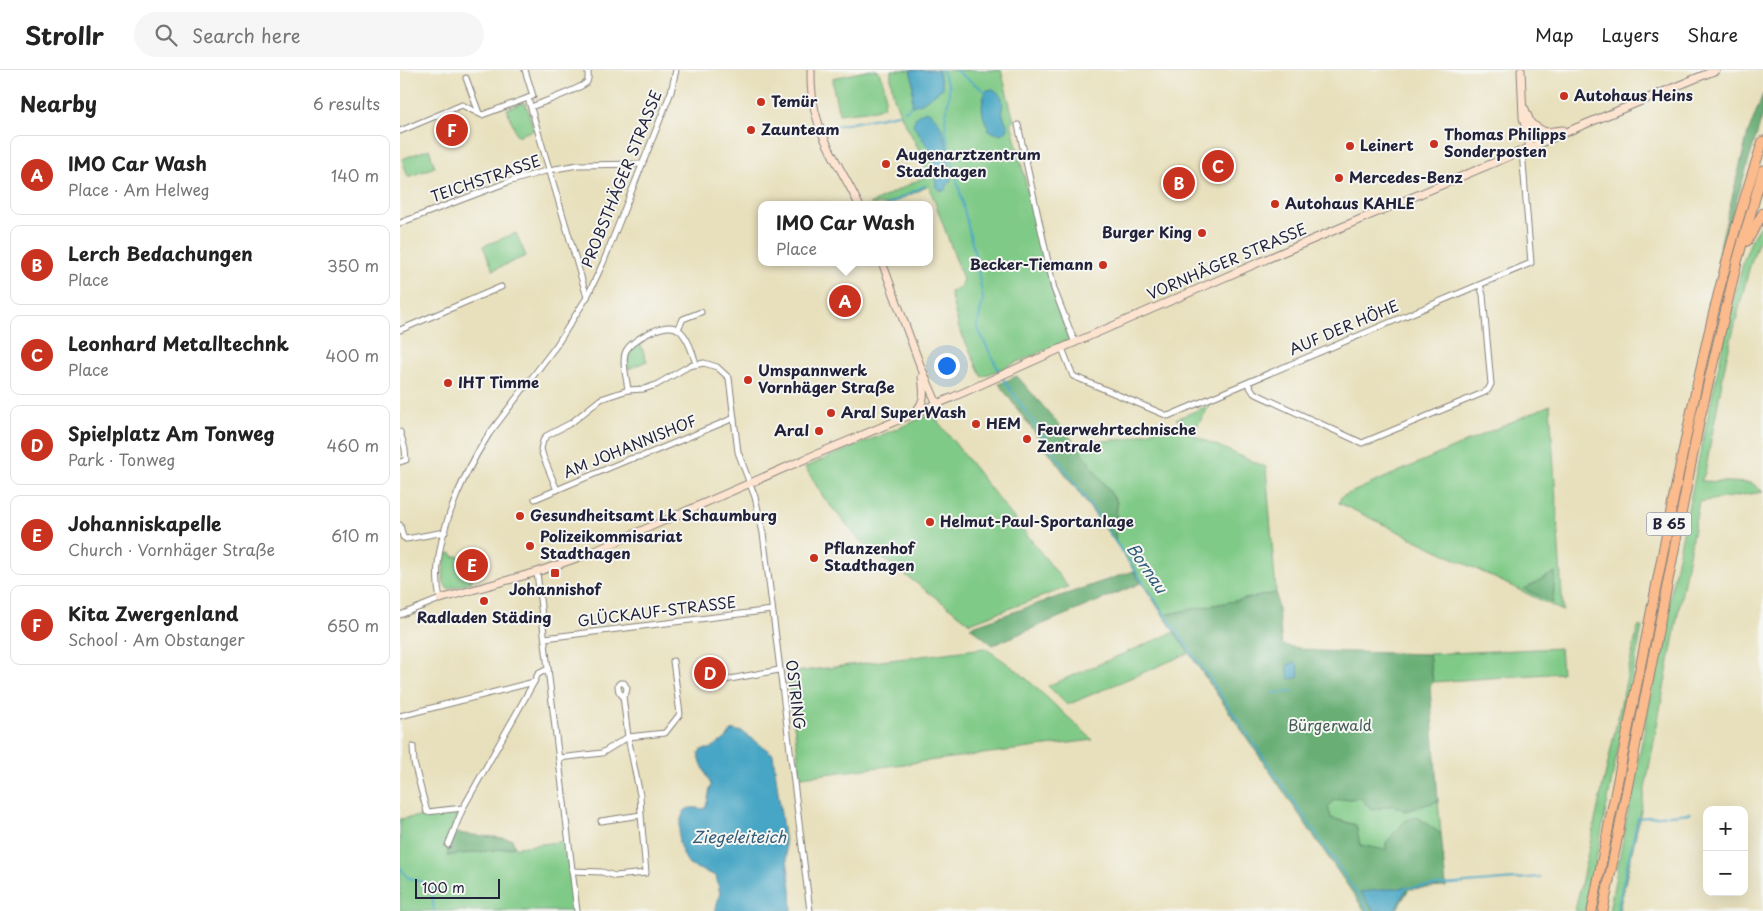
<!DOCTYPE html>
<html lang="en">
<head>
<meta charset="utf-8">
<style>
  :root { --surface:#fff; --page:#f6f6f6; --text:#222; --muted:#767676; --line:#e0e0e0; --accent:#c8321e }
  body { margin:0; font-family:"Playpen Sans",sans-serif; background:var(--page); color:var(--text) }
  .controls { position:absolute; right:15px; bottom:15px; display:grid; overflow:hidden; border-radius:10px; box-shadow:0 5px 20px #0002 }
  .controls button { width:45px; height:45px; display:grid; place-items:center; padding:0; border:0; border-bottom:1px solid var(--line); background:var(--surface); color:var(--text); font:25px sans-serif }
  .scale { position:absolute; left:15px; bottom:12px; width:85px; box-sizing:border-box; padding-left:5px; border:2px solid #22223b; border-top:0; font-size:14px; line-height:18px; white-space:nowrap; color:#22223b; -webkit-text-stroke:4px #f6f6f2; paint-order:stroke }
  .you { position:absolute; left:546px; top:295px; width:18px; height:18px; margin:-12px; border:4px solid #fff; border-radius:50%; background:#1a73e8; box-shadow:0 0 0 8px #1a73e833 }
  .badge { display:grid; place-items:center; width:32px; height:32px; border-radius:50%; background:var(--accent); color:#fff; font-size:16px; font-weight:700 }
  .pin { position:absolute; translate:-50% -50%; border:2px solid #fff; box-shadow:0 1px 5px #0006 }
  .popup { position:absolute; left:358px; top:131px; width:175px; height:65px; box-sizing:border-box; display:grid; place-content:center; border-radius:10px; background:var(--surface); filter:drop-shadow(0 1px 4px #0005); font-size:16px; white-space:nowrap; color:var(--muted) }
  .popup b { font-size:19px; color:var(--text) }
  .popup::after { content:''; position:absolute; left:50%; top:100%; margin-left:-10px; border:10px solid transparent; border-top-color:var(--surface) }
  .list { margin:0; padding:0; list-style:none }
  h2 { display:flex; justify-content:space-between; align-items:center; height:65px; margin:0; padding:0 20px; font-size:21px }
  h2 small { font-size:16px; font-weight:400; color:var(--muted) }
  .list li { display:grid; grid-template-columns:32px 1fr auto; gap:15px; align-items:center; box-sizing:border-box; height:80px; margin:0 10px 10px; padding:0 10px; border:1px solid var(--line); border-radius:10px }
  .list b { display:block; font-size:19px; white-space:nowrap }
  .list p { margin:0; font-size:16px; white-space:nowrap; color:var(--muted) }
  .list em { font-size:16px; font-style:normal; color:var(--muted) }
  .icon { flex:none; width:28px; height:28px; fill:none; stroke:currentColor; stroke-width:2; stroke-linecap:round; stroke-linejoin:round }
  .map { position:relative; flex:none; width:1363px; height:841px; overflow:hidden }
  header { display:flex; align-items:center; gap:30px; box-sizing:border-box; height:70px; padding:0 25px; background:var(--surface); border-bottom:1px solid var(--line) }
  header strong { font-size:24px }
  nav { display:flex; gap:28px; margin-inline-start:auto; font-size:18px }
  .search { width:350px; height:45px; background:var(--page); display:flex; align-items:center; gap:12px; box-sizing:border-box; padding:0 18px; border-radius:28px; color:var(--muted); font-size:19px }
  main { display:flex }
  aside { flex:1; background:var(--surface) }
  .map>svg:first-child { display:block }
</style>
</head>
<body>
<header>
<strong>Strollr</strong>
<div class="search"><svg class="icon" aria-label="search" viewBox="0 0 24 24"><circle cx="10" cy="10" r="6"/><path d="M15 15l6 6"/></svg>Search here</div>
<nav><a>Map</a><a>Layers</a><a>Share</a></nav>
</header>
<main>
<aside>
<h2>Nearby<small>6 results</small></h2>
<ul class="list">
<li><span class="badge">A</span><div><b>IMO Car Wash</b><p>Place · Am Helweg</p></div><em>140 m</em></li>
<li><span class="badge">B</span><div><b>Lerch Bedachungen</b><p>Place</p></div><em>350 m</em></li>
<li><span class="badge">C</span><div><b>Leonhard Metalltechnk</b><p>Place</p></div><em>400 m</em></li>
<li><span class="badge">D</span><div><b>Spielplatz Am Tonweg</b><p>Park · Tonweg</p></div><em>460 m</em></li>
<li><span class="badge">E</span><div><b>Johanniskapelle</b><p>Church · Vornhäger Straße</p></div><em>610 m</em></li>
<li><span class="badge">F</span><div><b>Kita Zwergenland</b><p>School · Am Obstanger</p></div><em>650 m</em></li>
</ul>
</aside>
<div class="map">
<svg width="1363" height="841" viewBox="0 0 1363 841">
  <rect width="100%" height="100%" fill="#f6f6f2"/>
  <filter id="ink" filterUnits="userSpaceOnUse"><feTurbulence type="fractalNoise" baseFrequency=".02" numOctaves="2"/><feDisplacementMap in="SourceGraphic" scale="10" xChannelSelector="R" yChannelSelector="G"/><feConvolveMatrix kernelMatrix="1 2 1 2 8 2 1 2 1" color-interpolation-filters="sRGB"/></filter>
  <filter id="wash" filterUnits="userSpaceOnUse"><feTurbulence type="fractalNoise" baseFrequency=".0096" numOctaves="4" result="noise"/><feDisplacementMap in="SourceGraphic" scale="20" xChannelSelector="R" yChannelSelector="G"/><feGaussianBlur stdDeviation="1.12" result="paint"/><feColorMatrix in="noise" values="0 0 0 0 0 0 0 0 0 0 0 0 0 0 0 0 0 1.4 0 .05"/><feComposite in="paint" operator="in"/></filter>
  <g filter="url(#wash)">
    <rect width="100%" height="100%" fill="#e8e0bc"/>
    <g fill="#80ca87" stroke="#517661">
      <path d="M471 0H477C484 8 488 27 483 37L475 40 439 44 434 22 433 8Z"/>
      <path d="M491 0H601L614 51 611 52 653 224 669 270 582 307 559 258 550 222 560 217 563 209 529 116 488 135 470 134 528 105C526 99 524 92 522 86 509 57 489 34 491 0Z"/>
      <path d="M122 33 126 34 134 60 117 66 107 39Z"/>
      <path d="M29 79 35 97 8 107 2 89Z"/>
      <path d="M1363 150V165L1358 173 1349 199 1326 290 1305 403 1301 411 1352 413 1363 422 1299 432 1240 746 1219 841H1209L1277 491 1325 266 1344 189 1352 168Z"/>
      <path d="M116 163 126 186 93 200 83 176Z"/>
      <path d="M239 271 247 291 228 299V284Z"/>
      <path d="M810 335 796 358 776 349Z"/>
      <path d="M1150 335 1163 541 939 433 941 427Z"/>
      <path d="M532 344 668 517 570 553 461 472 424 428 405 397Z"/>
      <path d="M770 355 866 397 876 523 763 545 715 472 717 432 675 373 728 369Z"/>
      <path d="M52 483 53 487 59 486 60 491 65 490 72 512 48 519C39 510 45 495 46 484Z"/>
      <path d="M1238 557H1242L1186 841H1175Z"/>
      <path d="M774 562 789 583 667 635 648 616Z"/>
      <path d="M585 578 618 601 693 670 401 707 387 603Z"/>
      <path d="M1160 578 1162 603 1033 612 1029 584Z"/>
      <path d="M961 728 972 740 993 735 1006 741 1038 731 1041 764 1017 747 1005 751 986 773V781L960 775 956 755 931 748 928 737 935 730Z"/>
      <path d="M58 741 46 775 49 777 47 786 166 771 174 841H0V749Z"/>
    </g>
    <g fill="#68ae74" stroke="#456858">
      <path d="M1363 24V44L1320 184H1318L1348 63Z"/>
      <path d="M617 306 675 373 717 432 715 472 599 314Z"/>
      <path d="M733 501 741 513 593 575 570 557Z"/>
      <path d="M1155 502 1153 533 1124 519Z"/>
      <path d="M876 523 882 575 916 581 1029 584 1033 612 1030 617 1038 731 1005 741 993 735 972 740 961 728 935 730 928 737 931 748 956 755 960 775 986 780V773L1005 751 1017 747 1041 764 1046 817 1009 819 996 841H965L763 545Z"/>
      <path d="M54 763 112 769 115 777 47 786Z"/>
    </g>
    <g fill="#46a6c5" stroke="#346480">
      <path d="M510 0H538L543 18 522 33 512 36 513 11Z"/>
      <path d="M593 19C609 29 599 34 604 48 606 53 608 54 608 60 601 66 596 64 589 60 582 46 579 34 587 20Z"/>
      <path d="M526 41C547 48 549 91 551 110L544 121 540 120 536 117 533 89 530 80 513 55C515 47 518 44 526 41Z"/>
      <path d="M895 592 897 594 899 601 898 607 895 609 889 608 887 595Z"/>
      <path d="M334 660 343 662 373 684 391 819 392 841H315L320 823 316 806 289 795C285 788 281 781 279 773 278 766 280 742 287 739 292 737 299 738 304 739 309 732 308 723 311 715L299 688V682L303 679H310C314 674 321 673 325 669 330 665 328 662 334 660Z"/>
      <path d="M1008 817 994 841H974L960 822Z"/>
    </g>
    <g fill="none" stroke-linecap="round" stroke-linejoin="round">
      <g stroke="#46a6c5" stroke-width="2">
        <path d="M541 0 549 16V25L545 50 546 64 577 194 583 229 577 257 600 303"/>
        <path d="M555 0 586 22"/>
        <path d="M505 41 512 36"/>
        <path d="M431 57 498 44"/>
        <path d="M487 135 525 116"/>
        <path d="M602 307 969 841"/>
        <path d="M875 623 893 621"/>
        <path d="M0 797 7 807 31 815 34 841"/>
        <path d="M1005 818 1140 807"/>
        <path d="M1217 841 1238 748 1291 743"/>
      </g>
    </g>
  </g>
  <g filter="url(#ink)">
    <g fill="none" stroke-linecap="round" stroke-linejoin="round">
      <g stroke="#85817c" stroke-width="7">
        <g id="street">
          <path d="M125 0 133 26 128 28"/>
          <path d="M66 8 79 43"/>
          <path d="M131 37C141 33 183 18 187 12 189 8 188 4 188 0"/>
          <path d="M618 55 654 219 675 273"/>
          <path d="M0 61 62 35 82 45 128 28 187 227"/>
          <path d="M0 153 108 112 149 100 178 95 242 94"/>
          <path d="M278 259 283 249 301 242"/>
          <path d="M0 260 101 217"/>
          <path d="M662 278 673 306 768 346 1131 193 1122 81"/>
          <path d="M848 314 854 323 962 373 1083 323 1088 320 1091 314 1083 225 1080 215"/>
          <path d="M228 320C227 309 221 291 226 281 232 269 267 250 279 260 288 267 293 284 296 294"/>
          <path d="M0 362 5 379 6 390 0 392"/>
          <path d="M157 420 143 386 141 379 143 371 146 366 171 353 201 329 228 320 244 319 256 315 289 296 304 293 317 297 329 308 338 382 355 427 363 463 410 841"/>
          <path d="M135 429 230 389 243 386 334 348"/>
          <path d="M0 455 3 467 6 469 45 462"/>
          <path d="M0 545 40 529C28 478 62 406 89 364L156 276 187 227 203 193 271 22 276 0"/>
          <path d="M145 568 372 540"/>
          <path d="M148 599 177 841"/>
          <path d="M303 614 379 600"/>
          <path d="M0 646 134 612"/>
          <path d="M13 677 14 693 27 742 63 738"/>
          <path d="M159 688 202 683 228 667 265 663 280 644 273 591"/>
          <path d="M201 751 241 745 240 725 228 667 223 626 226 623 227 618 224 613H220L218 615C218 621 219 623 223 626"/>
          <path d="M48 775 63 738 134 612 138 604 148 599 137 502"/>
          <path d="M172 801 202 802 215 806 246 803 241 745"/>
        </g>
      </g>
      <g stroke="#85817c" stroke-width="9">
        <g id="secondary">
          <path d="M411 0C409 59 436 86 459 135"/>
          <path d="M1121 0 1123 47 1130 78"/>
          <path d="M1125 39 1139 74"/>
          <path d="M1130 53 1145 62 1163 60"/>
          <path d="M482 192 520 295 537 334"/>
          <path d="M514 343C526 332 524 322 522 307"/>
          <path d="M40 529 137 502 188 484 412 386 551 328 662 278 883 182 1176 58 1316 0"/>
        </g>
      </g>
      <g stroke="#85817c" stroke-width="11">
        <g id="highway">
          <path d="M1347 171 1363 143"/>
          <path d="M1192 841C1217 716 1241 592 1266 467 1292 334 1319 200 1363 71"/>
          <path d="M1203 841 1300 348 1337 192 1363 100"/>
        </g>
      </g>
      <use href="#street" stroke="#fff" stroke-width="5"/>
      <use href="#secondary" stroke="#fde4d1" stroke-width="7"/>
      <use href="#highway" stroke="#fbbb8c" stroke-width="9"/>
    </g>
  </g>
  <g fill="#c8321e" stroke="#f6f6f2" stroke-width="2">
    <circle cx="1164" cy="26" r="5"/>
    <circle cx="361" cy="32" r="5"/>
    <circle cx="351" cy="60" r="5"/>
    <circle cx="1034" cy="74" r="5"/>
    <circle cx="950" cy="76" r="5"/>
    <circle cx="486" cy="94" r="5"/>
    <circle cx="939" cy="108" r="5"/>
    <circle cx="875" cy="134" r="5"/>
    <circle cx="802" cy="163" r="5"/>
    <circle cx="703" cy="195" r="5"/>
    <circle cx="348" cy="310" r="5"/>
    <circle cx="48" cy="313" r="5"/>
    <circle cx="431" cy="343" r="5"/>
    <circle cx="576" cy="354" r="5"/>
    <circle cx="419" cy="361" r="5"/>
    <circle cx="627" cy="369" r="5"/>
    <circle cx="120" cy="446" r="5"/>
    <circle cx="530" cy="452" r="5"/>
    <circle cx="130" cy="476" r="5"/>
    <circle cx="414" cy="488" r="5"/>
    <rect x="150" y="498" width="10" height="10" rx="2.5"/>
    <circle cx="84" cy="531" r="5"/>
  </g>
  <g text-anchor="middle" stroke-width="4" stroke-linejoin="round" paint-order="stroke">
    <rect fill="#f6f6f2" stroke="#626272" stroke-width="1" x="1246.5" y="442.5" width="45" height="23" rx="4"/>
    <g font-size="14" font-weight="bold" fill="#22223b">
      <text x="1269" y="459">B 65</text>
    </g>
    <g font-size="15" font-weight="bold" fill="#22223b" stroke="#f6f6f2" text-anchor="start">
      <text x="1174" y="31">Autohaus Heins</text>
      <text x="371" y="37">Temür</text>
      <text x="361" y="65">Zaunteam</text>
      <text x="1044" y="70">Thomas Philipps<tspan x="1044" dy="17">Sonderposten</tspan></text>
      <text x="960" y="81">Leinert</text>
      <text x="496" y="90">Augenarztzentrum<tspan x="496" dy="17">Stadthagen</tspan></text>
      <text x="949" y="113">Mercedes-Benz</text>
      <text x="885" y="139">Autohaus KAHLE</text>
      <text x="792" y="168" text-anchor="end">Burger King</text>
      <text x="693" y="200" text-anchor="end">Becker-Tiemann</text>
      <text x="358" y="306">Umspannwerk<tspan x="358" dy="17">Vornhäger Straße</tspan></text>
      <text x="58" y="318">IHT Timme</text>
      <text x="441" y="348">Aral SuperWash</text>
      <text x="586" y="359">HEM</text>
      <text x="637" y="365">Feuerwehrtechnische<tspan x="637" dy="17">Zentrale</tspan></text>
      <text x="409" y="366" text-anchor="end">Aral</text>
      <text x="130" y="451">Gesundheitsamt Lk Schaumburg</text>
      <text x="540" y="457">Helmut-Paul-Sportanlage</text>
      <text x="140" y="472">Polizeikommisariat<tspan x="140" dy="17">Stadthagen</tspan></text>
      <text x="424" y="484">Pflanzenhof<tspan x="424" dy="17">Stadthagen</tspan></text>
      <text x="155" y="525" text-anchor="middle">Johannishof</text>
      <text x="84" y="553" text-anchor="middle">Radladen Städing</text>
    </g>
    <g font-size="15" fill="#22223b" stroke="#f6f6f2">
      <text transform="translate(86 109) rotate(-19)" y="5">TEICHSTRASSE</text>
      <text transform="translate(222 109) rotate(-68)" y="5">PROBSTHÄGER STRASSE</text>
      <text transform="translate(827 192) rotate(-23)" y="5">VORNHÄGER STRASSE</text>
      <text transform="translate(944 258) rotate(-23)" y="5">AUF DER HÖHE</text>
      <text transform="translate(230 377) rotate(-22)" y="5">AM JOHANNISHOF</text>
      <text transform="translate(257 542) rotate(-7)" y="5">GLÜCKAUF-STRASSE</text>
      <text transform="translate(395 625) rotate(83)" y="5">OSTRING</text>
    </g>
    <g font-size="15" fill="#435d56" stroke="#f6f6f2">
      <text x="930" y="661">Bürgerwald</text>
    </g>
    <g font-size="16" font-style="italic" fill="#325d79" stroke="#f6f6f2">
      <text transform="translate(747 498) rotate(55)" y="6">Bornau</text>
      <text x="339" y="773">Ziegeleiteich</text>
    </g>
  </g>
</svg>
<div class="controls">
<button>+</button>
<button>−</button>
</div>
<div class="scale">100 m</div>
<div class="you"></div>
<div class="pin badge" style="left:445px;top:231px">A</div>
<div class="popup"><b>IMO Car Wash</b>Place</div>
<div class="pin badge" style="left:779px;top:113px">B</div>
<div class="pin badge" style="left:818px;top:96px">C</div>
<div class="pin badge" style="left:310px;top:603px">D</div>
<div class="pin badge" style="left:72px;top:495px">E</div>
<div class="pin badge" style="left:52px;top:60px">F</div>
</div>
</main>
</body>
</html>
